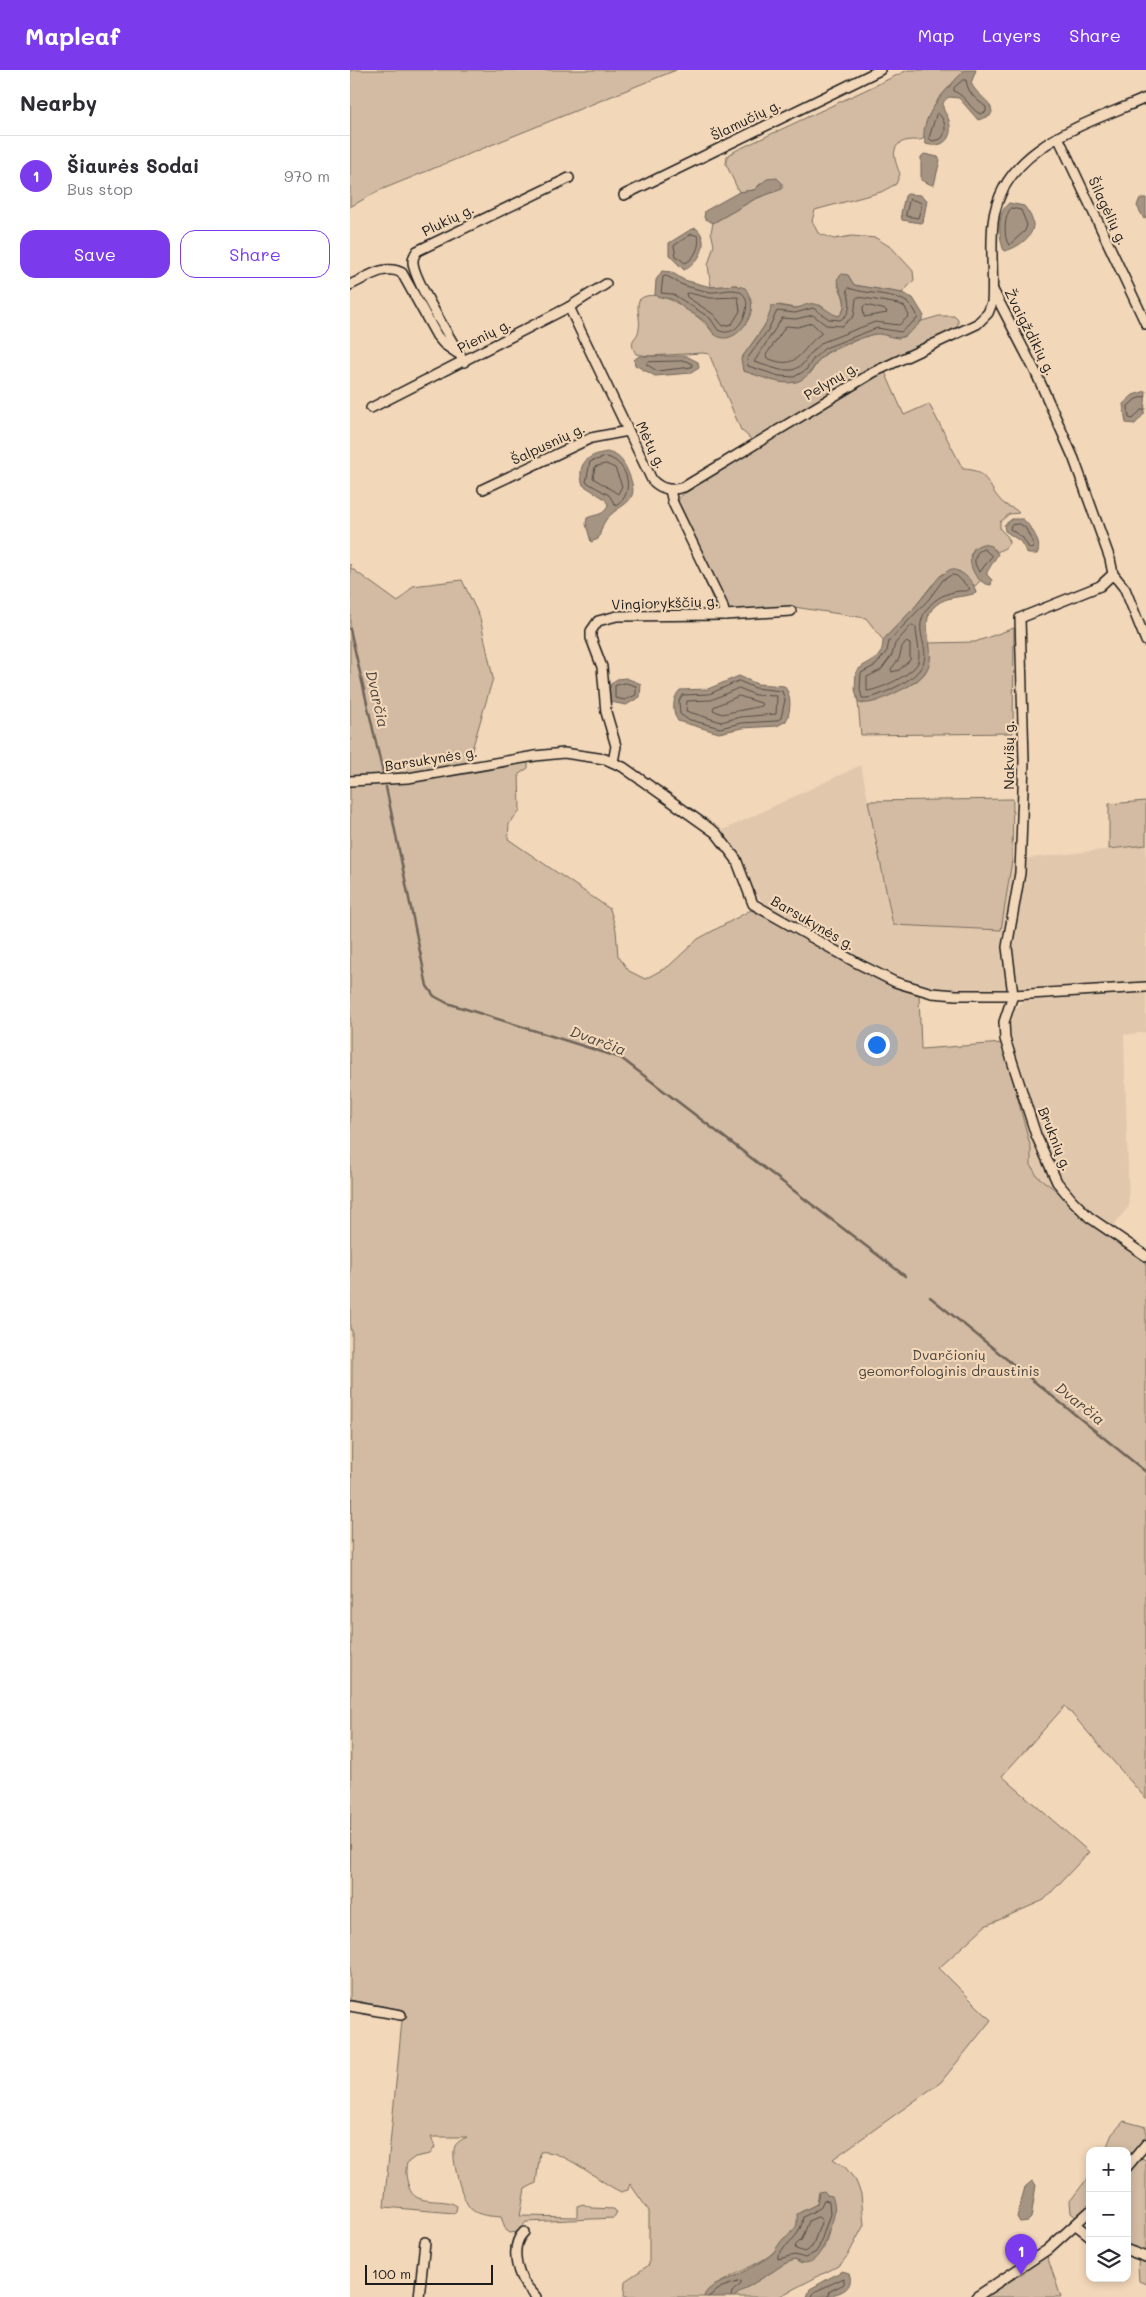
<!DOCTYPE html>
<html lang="en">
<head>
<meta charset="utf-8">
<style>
  :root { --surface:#fff; --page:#f7f7f7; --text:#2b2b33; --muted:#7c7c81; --line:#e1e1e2; --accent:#7c3aed }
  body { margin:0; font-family:Mali,sans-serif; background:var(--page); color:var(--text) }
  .controls { position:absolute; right:15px; bottom:15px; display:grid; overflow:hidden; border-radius:10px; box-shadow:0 2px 8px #0003 }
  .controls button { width:45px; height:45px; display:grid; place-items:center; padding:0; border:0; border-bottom:1px solid var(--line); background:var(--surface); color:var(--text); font:25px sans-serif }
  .scale { position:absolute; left:15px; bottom:12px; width:128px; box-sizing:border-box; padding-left:5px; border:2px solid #1c1c1c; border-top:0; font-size:14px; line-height:18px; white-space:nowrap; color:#1c1c1c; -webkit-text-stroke:4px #f2d7b9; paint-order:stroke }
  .you { position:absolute; left:526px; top:974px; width:18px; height:18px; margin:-12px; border:4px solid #fff; border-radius:50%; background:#1a73e8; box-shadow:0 0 0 8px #1a73e833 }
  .badge { display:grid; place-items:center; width:32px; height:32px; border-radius:50%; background:var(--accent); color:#fff; font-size:16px; font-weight:700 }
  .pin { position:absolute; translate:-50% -41px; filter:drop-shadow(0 1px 2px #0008) }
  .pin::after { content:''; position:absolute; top:26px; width:18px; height:15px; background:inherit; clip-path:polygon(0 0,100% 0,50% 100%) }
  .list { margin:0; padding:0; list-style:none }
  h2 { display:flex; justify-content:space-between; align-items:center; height:65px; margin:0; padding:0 20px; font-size:21px }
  h2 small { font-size:16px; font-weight:400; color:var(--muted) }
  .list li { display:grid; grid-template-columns:32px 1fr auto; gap:15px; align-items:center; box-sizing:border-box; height:80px; padding:0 20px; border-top:1px solid var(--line) }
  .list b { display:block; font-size:19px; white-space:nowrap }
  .list p { margin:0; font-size:16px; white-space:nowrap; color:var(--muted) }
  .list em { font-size:16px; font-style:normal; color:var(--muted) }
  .actions { display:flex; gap:10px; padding:15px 20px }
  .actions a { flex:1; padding:11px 0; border:1px solid var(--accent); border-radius:15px; text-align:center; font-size:18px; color:var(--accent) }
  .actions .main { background:var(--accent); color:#fff }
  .icon { flex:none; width:28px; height:28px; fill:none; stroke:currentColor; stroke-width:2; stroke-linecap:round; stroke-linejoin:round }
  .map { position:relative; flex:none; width:796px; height:2227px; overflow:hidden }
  header { display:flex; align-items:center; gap:30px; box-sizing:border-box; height:70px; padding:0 25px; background:var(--accent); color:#fff }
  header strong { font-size:24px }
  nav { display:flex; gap:28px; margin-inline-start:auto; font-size:18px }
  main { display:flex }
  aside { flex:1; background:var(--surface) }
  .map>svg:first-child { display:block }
</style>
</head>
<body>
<header>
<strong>Mapleaf</strong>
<nav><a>Map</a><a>Layers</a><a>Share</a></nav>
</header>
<main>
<aside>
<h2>Nearby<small></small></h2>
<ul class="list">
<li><span class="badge">1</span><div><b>Šiaurės Sodai</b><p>Bus stop</p></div><em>970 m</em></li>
</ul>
<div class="actions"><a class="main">Save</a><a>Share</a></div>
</aside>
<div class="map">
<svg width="796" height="2227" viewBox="0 0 796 2227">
  <rect width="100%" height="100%" fill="#f2d7b9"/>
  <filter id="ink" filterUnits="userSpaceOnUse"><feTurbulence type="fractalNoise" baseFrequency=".02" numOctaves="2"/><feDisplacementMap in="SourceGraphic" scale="10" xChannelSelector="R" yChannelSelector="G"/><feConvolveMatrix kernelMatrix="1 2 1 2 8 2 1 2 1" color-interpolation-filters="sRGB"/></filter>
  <g filter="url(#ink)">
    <g fill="#e1c8ad">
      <path d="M511 695 543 855 651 860 662 790 796 775V913L611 920 588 918 551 909 491 882 426 844 402 821 384 780 371 761Z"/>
      <path d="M796 921V962L774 965 779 1136 756 1165 733 1148 708 1122 687 1106 681 1095V1079L659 1000 658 961 666 938 675 930Z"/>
    </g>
    <g fill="#d2bba2" stroke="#776c5f">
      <path d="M0 0H326L28 121 0 137Z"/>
      <path d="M558 0H615L588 29 573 69C568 71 567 70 561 70 538 72 544 89 550 104L546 114 531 122 465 140 462 151 468 163 484 169 502 166 526 168 542 178 563 201 564 210 552 223 504 215 498 205 488 216C494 227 498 236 489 246L481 244 470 235 445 238 429 235 391 289 460 304 468 291 477 283 516 266 528 263 549 268 554 266 572 251 589 246H604L608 250V256L599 262 531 293 554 345 579 334 613 399C641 399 638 423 656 435 661 438 665 438 669 443L659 444 650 452V459L658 467 659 473 655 478 647 482 645 479 624 478 620 486 631 510 625 516 609 501 582 515 564 538 533 570 516 548 444 537 368 541 327 449 329 427 405 377 399 367 391 360 359 284 353 283 299 286 286 284C277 268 287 271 289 259 291 249 286 240 289 230 307 213 353 247 364 264L386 215 361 217 358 195 364 175 361 162 363 153 405 129 431 119 410 114 404 120 389 122 376 94 377 86 385 81Z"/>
      <path d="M0 494 1 498 48 532 63 516 112 510 130 548 143 608 118 693 178 690V698L169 704 170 740 159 754 158 769 260 839 266 860 268 886 279 901 295 909 319 896 348 869 401 840 549 919 569 925 571 979 653 973 681 1079V1095L687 1106 708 1122 733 1148 796 1192V1729L715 1636 652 1706 739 1782 694 1830 635 1856 589 1898 641 1950 591 2012 483 2089 495 2097 506 2111 511 2124 514 2155 498 2185 490 2195 428 2227H384C396 2217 405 2213 417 2205 428 2199 432 2193 445 2190L451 2194 474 2178 479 2162 468 2128 467 2134 449 2143C448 2150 447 2160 442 2165 438 2167 435 2168 432 2171 428 2176 425 2182 419 2186 407 2195 356 2216 354 2227H274L275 2211 299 2195V2141L280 2114 278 2120 271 2122C249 2112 212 2078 190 2082L186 2113 175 2119 170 2146 227 2147V2136L233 2134 242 2138 264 2139 267 2143 264 2148 176 2152 167 2162 160 2163 156 2160 151 2147C141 2146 129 2146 121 2139 112 2131 100 2086 105 2076 108 2071 113 2069 117 2067H81L85 2077 80 2084 65 2087 57 2093C55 2102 56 2108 59 2117 65 2138 93 2126 107 2136L106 2141 104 2143 34 2137 53 1940 0 1930 2 1260H0Z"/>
      <path d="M664 558 663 663 511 665 508 632 512 634C530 627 567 618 576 601 580 592 579 583 579 573L625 572Z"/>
      <path d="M663 729 662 790 651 860 543 855 518 731Z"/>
      <path d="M796 731V775L759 779V734Z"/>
      <path d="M774 2051 796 2057V2068L777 2092V2081H755L762 2064Z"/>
      <path d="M790 2088 794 2089 796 2091V2214L789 2211 788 2195 790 2182 777 2177V2103Z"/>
      <path d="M740 2105V2136L730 2147 727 2148 721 2143 720 2131Z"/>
      <path d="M697 2186 711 2227H635Z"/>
    </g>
    <g fill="#a69482" stroke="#6f6459">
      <path d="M615 0H626L621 13C627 26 641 30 642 42L640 46 628 50 609 28 599 27C596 29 593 31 593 36 593 42 598 45 599 51 604 68 593 79 576 74 565 50 600 15 615 0Z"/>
      <path d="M574 84 588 87 590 90 584 115H582L571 110V87Z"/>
      <path d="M427 108 432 113V119L405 129 363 153 354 148 355 141 389 122 404 120 417 109Z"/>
      <path d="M557 124 570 125 577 130 573 152 571 153 552 150 551 143 555 126Z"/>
      <path d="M793 128H796V148L794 149 787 136 789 130Z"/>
      <path d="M659 133 674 136C678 141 683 148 683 155 683 168 665 179 654 181 649 168 646 143 659 133Z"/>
      <path d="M346 158C361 171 350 193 334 200L319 185V173L340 160Z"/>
      <path d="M312 201 321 202 334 210 361 217 386 215 395 218C402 228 404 239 398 250 392 261 378 275 364 264 361 261 359 255 355 252 346 244 335 241 327 232 321 227 312 229 305 225L306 210Z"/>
      <path d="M492 204 498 205 504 215 552 223 563 228 574 246C572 252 556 268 549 268 534 267 531 260 515 267 503 271 486 276 476 283 464 292 461 308 446 312 430 316 408 305 393 301L391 289C402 272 419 256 421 236 430 234 436 238 445 238 452 238 458 232 464 234 474 235 479 244 489 246 501 234 490 222 487 209Z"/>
      <path d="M289 286H336L348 292 349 298 341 303 305 306 285 295 284 290Z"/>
      <path d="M796 321 794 344 785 354 776 353 773 334 783 325Z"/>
      <path d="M257 382C269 385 273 390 278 402 293 436 270 431 255 451 251 457 251 463 248 469L241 472 236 454 237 448C245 444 256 446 258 434L255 429 233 415C226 394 237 385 257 382Z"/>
      <path d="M662 449H673C681 457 693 473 687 484H678L670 471 655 461 654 455Z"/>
      <path d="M633 474 641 476 648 484 637 502V505L642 510 641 515C622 514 610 479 633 474Z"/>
      <path d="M601 499C613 501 624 511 626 523 613 528 598 525 586 535 565 553 590 581 576 601 568 613 553 619 541 625 532 629 519 636 508 632L505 619 506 602C517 589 533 593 533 570L564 538 590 506Z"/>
      <path d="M389 606 407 614 434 616C442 625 441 641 436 651L427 656 392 658 369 663 328 651C322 642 322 628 330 620L358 619Z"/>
      <path d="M276 608 291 614 290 627 276 635 261 632 258 623 261 614 267 609Z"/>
      <path d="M682 2111 686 2115 681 2148 678 2151 670 2152 667 2147 675 2117Z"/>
      <path d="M474 2121 477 2125 482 2126C489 2144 480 2155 475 2171 471 2185 461 2199 445 2190 432 2193 428 2199 417 2205 405 2213 396 2217 384 2227H354C356 2216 372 2213 381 2208 389 2205 417 2189 422 2184 426 2180 429 2173 433 2169 444 2160 448 2161 447 2144L467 2134 469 2122Z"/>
      <path d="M492 2201 499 2203C508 2226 471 2227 457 2227L460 2219Z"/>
    </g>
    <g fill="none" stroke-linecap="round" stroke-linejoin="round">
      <g stroke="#534c45" stroke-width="1">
        <path d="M613 10H616C618 24 626 29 636 37V42L630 44C619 38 617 27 604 21V18Z"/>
        <path d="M588 43C595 50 598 61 591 69L582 71 579 68 586 45Z"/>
        <path d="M560 129 572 133 568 148 556 146Z"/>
        <path d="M661 138 671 140 677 155 675 161 659 175C653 168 654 145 661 138Z"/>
        <path d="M342 164 348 166C351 175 344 190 335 193L326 186 324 176Z"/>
        <path d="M316 206C322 208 327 213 333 215 341 218 351 220 360 222 369 223 382 217 390 222 407 230 389 272 368 260L360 248 329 228 322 224 311 223 313 207Z"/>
        <path d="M499 218C521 227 560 219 568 248L551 262 527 258 475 278 464 288 456 300 444 307 429 306 398 296 397 289 418 260 427 241 445 243 463 238 479 249 490 250C502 243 501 233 497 220Z"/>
        <path d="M339 223 360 228 388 227 390 241 382 254 373 256 363 244 337 227 336 224Z"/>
        <path d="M508 227 549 234 555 237 559 246 549 255 525 252 473 272 460 284 452 295 443 300H430L404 292 432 248 446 249 463 245 476 255 492 256 504 246 506 229Z"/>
        <path d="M516 235 536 240 537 243 514 247 513 237Z"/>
        <path d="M462 253 472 263C448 280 450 302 417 288L416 285 436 256 447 257Z"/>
        <path d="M336 291 342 294V297L307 301 296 294 298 292Z"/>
        <path d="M796 326 786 329 778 336 779 348 783 349 791 340 796 339"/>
        <path d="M257 387C278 392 286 423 266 436L259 425 236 412 240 392Z"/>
        <path d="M256 394 265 398 272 416 268 424 243 408 245 397Z"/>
        <path d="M670 454 675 457 684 475 683 479 679 478 673 468 660 459 661 455Z"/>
        <path d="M634 479 642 486 630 502C624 496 623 488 628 482Z"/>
        <path d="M602 505 607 506 620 519C616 522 614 521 609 521 596 523 585 528 577 539 555 569 603 589 544 618 534 623 522 629 512 628L510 619 511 603 526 595 537 581 539 571 579 529 593 510Z"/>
        <path d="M562 555 566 557C566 568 571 581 568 592 564 604 529 620 517 621V607L531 600 542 585 545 574Z"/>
        <path d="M556 572 560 574V590L549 600 542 602 541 599 549 589 552 577Z"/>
        <path d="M389 611 405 618 432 621 435 630 431 648 426 651 391 653 370 658 337 649 330 644 329 631 332 625 359 624Z"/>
        <path d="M276 613 286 616V625L275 630 265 628V616Z"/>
        <path d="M389 618 405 625 427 626 426 644 390 647 371 652 336 641 337 631 361 630Z"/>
        <path d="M389 626 411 633 412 636 372 644 363 640 364 637Z"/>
        <path d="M474 2130 479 2131 480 2144 469 2177 466 2182 455 2188 445 2185 428 2189V2185C439 2170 451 2167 453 2147L470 2138Z"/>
        <path d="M468 2147 472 2150 462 2177 454 2182 446 2179 445 2176 452 2169 459 2151Z"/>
        <path d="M358 2227 372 2217 391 2211V2214L382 2222 381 2227"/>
        <path d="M462 2227 464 2222 494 2208V2214L480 2221 478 2227"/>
      </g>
      <g stroke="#6f6459" stroke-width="2.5">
        <path d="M0 559 33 703"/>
        <path d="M36 717 77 916 84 926 97 933 271 988 555 1206"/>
        <path d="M580 1227 796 1402"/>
      </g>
      <g stroke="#1c1c1c" stroke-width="12">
        <g id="minor">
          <path d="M708 67 796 254"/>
          <path d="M274 125 530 0"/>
          <path d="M0 215C16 208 35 193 52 203L87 266 94 274 107 283"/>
          <path d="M643 220 686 303 724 389 760 489 763 504 775 519 796 571"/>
          <path d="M219 237 302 410C312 420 321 421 334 417L524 302 627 254 638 243 642 233C644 207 640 180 643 153 651 77 737 54 796 28"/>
          <path d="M114 292C104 274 62 208 63 191 63 187 65 184 67 181L219 108"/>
          <path d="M21 338 219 237 256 214"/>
          <path d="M133 419 241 368 278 361"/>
          <path d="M320 420 323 433 372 534 375 545"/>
          <path d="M763 504 750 516 670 548 674 691 670 803 657 877 663 925 654 952 655 969 686 1065 707 1112 722 1130 739 1147 796 1186"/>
          <path d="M263 692 266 676 256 642 252 597 241 568V561L248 551 267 546 375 545 441 541"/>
          <path d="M0 711 58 708 185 686 214 683 255 689 273 697 366 763 386 789 403 834 507 893 545 912 582 923 606 925H663L796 917"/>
          <path d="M0 1936 51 1945"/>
          <path d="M777 2097 796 2074"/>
          <path d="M726 2155 740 2166"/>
          <path d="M174 2162C162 2173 165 2193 171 2207 174 2215 181 2220 186 2227"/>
          <path d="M777 2180 796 2187"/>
          <path d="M69 2227 75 2172"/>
          <path d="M626 2227 697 2180 740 2141"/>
        </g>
      </g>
      <use href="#minor" stroke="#f2d7b9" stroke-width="9"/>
    </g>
  </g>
  <g text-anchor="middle" stroke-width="4.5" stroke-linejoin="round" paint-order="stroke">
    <g font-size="14" fill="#1c1c1c" stroke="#f2d7b9">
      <text transform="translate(396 50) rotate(-26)" y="5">Šlamučių g.</text>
      <text transform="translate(758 141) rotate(65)" y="5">Šilagėlių g.</text>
      <text transform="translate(98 150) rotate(-26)" y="5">Plukių g.</text>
      <text transform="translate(680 262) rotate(63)" y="5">Žvaigždikių g.</text>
      <text transform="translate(134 266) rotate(-27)" y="5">Pienių g.</text>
      <text transform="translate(481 311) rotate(-31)" y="5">Pelynų g.</text>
      <text transform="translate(198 374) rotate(-25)" y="5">Šalpusnių g.</text>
      <text transform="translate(301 375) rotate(64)" y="5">Mėtų g.</text>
      <text transform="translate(315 533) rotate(-2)" y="5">Vingiorykščių g.</text>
      <text transform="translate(659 685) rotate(-90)" y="5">Nakvišų g.</text>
      <text transform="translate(81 689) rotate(-9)" y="5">Barsukynės g.</text>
      <text transform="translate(463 853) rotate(30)" y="5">Barsukynės g.</text>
      <text transform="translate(705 1069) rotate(68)" y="5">Bruknių g.</text>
    </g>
    <g font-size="14" fill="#4a443e" stroke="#f2d7b9">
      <text x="599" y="1290">Dvarčionių<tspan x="599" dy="16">geomorfologinis draustinis</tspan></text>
    </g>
    <g font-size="15" font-style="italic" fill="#4c4640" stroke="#f2d7b9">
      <text transform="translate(27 629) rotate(77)" y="5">Dvarčia</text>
      <text transform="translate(248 971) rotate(20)" y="5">Dvarčia</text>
      <text transform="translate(730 1334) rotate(39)" y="5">Dvarčia</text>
    </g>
  </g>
</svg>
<div class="controls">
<button>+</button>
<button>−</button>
<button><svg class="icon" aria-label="layers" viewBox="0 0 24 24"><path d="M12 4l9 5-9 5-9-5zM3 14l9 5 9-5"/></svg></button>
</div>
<div class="scale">100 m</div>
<div class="you"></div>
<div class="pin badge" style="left:671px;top:2205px">1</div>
</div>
</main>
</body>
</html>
